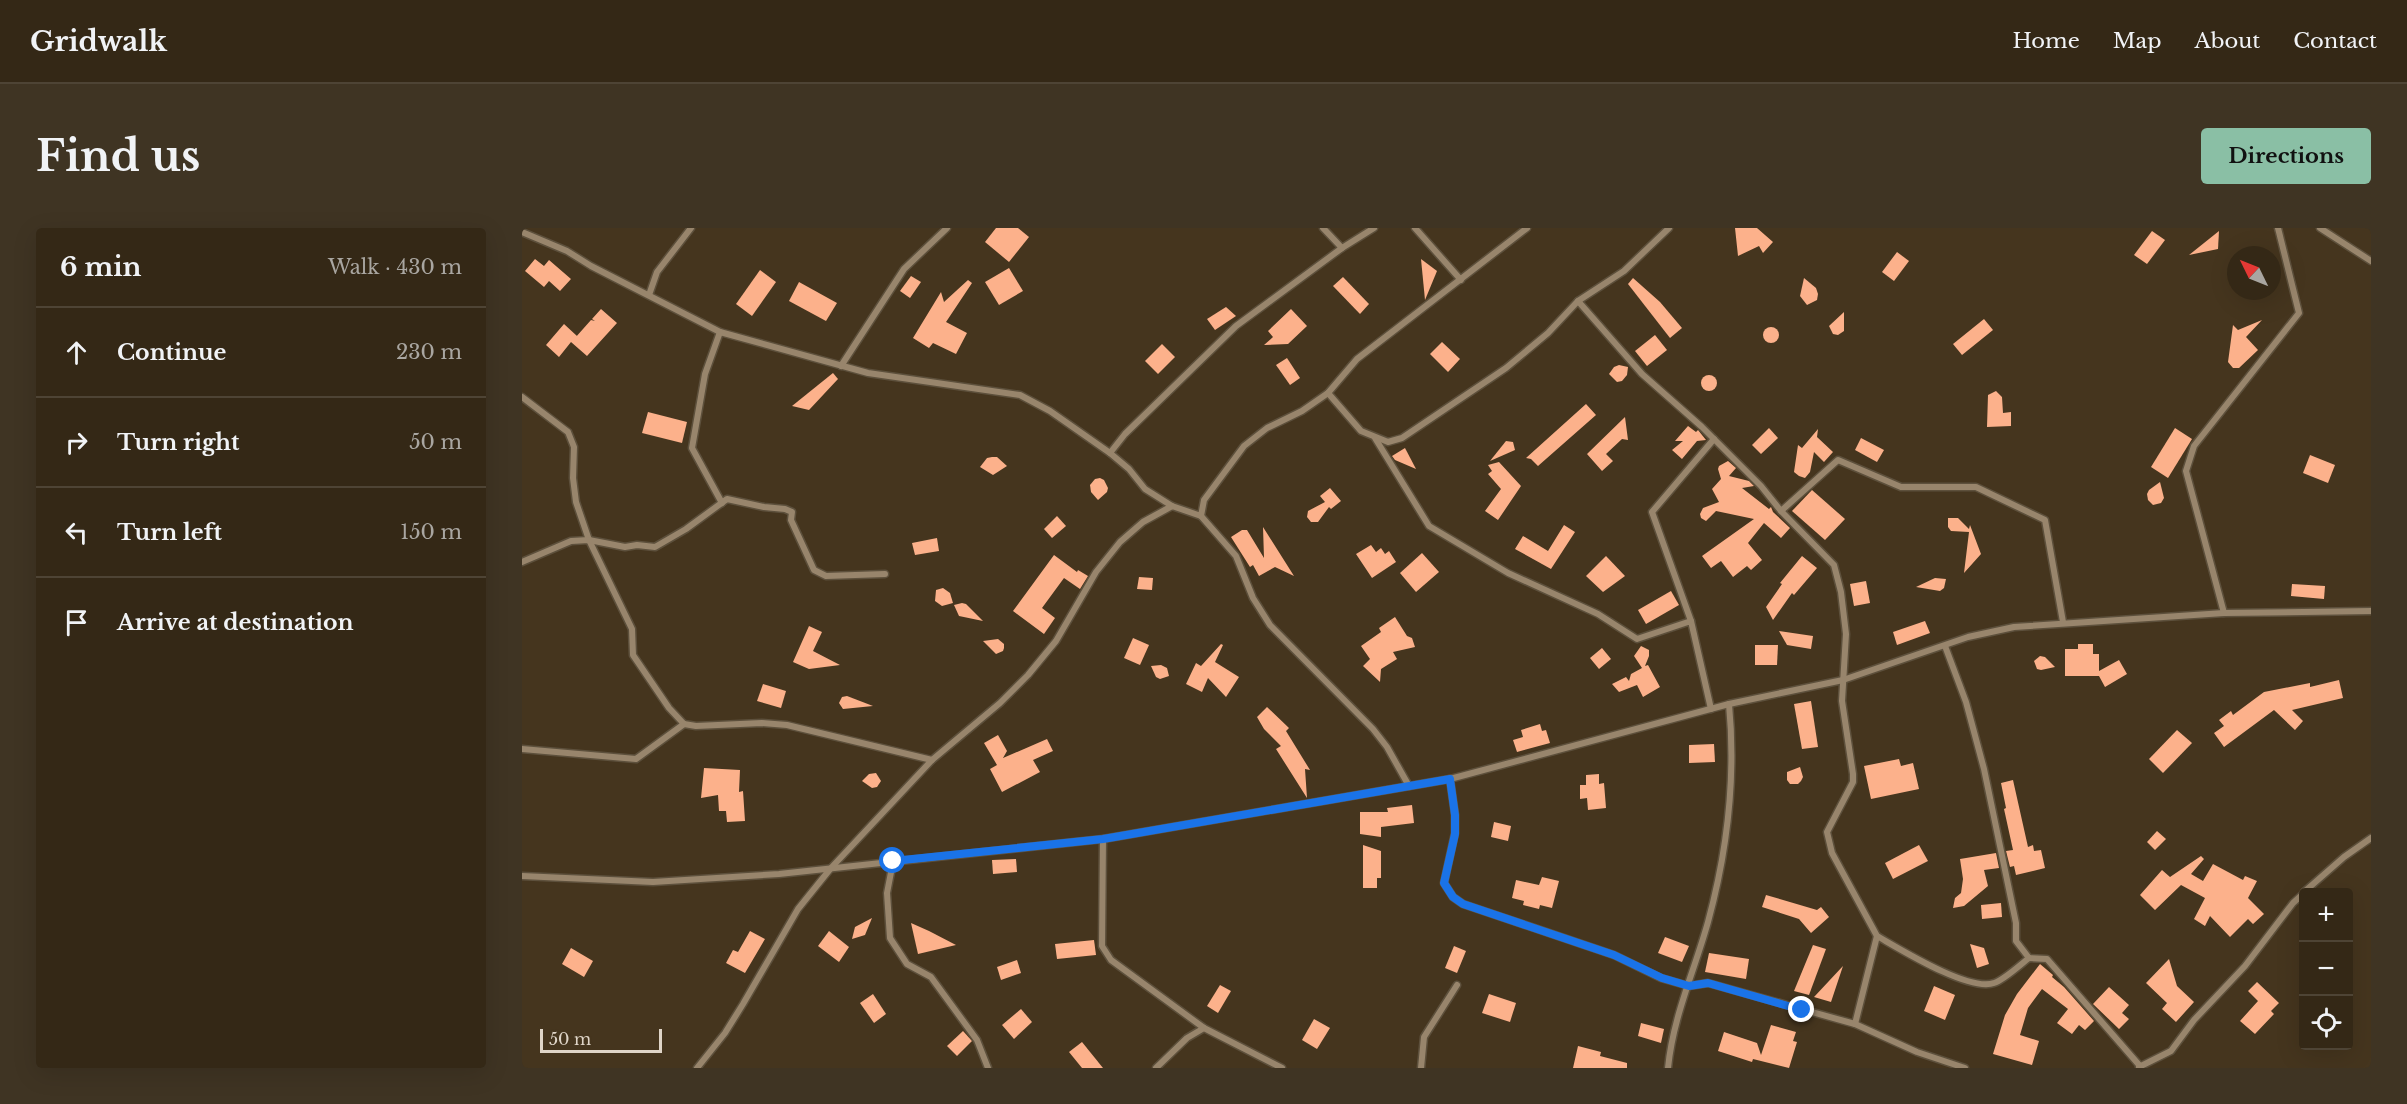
<!DOCTYPE html>
<html lang="en">
<head>
<meta charset="utf-8">
<style>
  :root { --surface:#342816; --page:#3f3423; --text:#f1f3f6; --muted:#a9a6a1; --line:#4e4435; --accent:#8abfa5 }
  body { margin:0; font-family:"Libre Baskerville",serif; background:var(--page); color:var(--text) }
  .controls { position:absolute; right:18px; bottom:18px; display:grid; overflow:hidden; border-radius:6px; box-shadow:0 6px 24px #0002 }
  .controls button { width:54px; height:54px; display:grid; place-items:center; padding:0; border:0; border-bottom:2px solid var(--line); background:var(--surface); color:var(--text); font:30px sans-serif }
  .compass { position:absolute; left:1705px; top:18px; width:54px; height:54px; border-radius:50%; background:var(--surface); box-shadow:0 6px 24px #0002; rotate:313deg }
  .scale { position:absolute; left:18px; bottom:15px; width:122px; box-sizing:border-box; padding-left:6px; border:3px solid #dfd5c8; border-top:0; font-size:16px; line-height:21px; white-space:nowrap; color:#dfd5c8; -webkit-text-stroke:4px #45351e; paint-order:stroke }
  .stop { position:absolute; width:18px; height:18px; margin:-14px; border:4px solid #1a73e8; border-radius:50%; background:#fff }
  .stop.end { background:#1a73e8; border-color:#fff; box-shadow:0 2px 6px #0008 }
  .list { margin:0; padding:0; list-style:none }
  h2 { display:flex; justify-content:space-between; align-items:center; height:78px; margin:0; padding:0 24px; font-size:26px }
  h2 small { font-size:20px; font-weight:400; color:var(--muted) }
  .list li { display:grid; grid-template-columns:39px 1fr auto; gap:18px; align-items:center; box-sizing:border-box; height:90px; padding:0 24px; border-top:2px solid var(--line) }
  .list b { display:block; font-size:22px; white-space:nowrap }
  .list em { font-size:20px; font-style:normal; color:var(--muted) }
  .icon { flex:none; width:33px; height:33px; fill:none; stroke:currentColor; stroke-width:2; stroke-linecap:round; stroke-linejoin:round }
  .map { position:relative; flex:none; width:1849px; height:840px; overflow:hidden; border-radius:6px }
  header { display:flex; align-items:center; gap:36px; box-sizing:border-box; height:84px; padding:0 30px; background:var(--surface); border-bottom:2px solid var(--line) }
  header strong { font-size:28px }
  nav { display:flex; gap:33px; margin-inline-start:auto; font-size:21px }
  .intro { display:flex; align-items:center; justify-content:space-between; box-sizing:border-box; height:144px; padding:0 36px }
  h1 { margin:0; font-size:42px }
  .button { padding:15px 27px; border-radius:6px; background:var(--accent); color:#111; font-size:21px; font-weight:700 }
  main { display:flex; gap:36px; padding:0 36px }
  aside { flex:1; background:var(--surface); border-radius:6px; box-shadow:0 6px 24px #0002 }
  .map>svg:first-child { display:block }
</style>
</head>
<body>
<header>
<strong>Gridwalk</strong>
<nav><a>Home</a><a>Map</a><a>About</a><a>Contact</a></nav>
</header>
<div class="intro"><h1>Find us</h1><a class="button">Directions</a></div>
<main>
<aside>
<h2>6 min<small>Walk · 430 m</small></h2>
<ul class="list">
<li><svg class="icon" aria-label="ahead" viewBox="0 0 24 24"><path d="M12 20V5M6 11l6-6 6 6"/></svg><div><b>Continue</b></div><em>230 m</em></li>
<li><svg class="icon" aria-label="right" viewBox="0 0 24 24"><path d="M7 20v-9h11M14 6l5 5-5 5"/></svg><div><b>Turn right</b></div><em>50 m</em></li>
<li><svg class="icon" aria-label="left" viewBox="0 0 24 24"><path d="M17 20v-9H6M10 6l-5 5 5 5"/></svg><div><b>Turn left</b></div><em>150 m</em></li>
<li><svg class="icon" aria-label="arrive" viewBox="0 0 24 24"><path d="M6 21V4h12l-3 4 3 4H6"/></svg><div><b>Arrive at destination</b></div></li>
</ul>
</aside>
<div class="map">
<svg width="1849" height="840" viewBox="0 0 1849 840">
  <rect width="100%" height="100%" fill="#45351e"/>
  <g fill="#fcb18b">
    <path d="M474 0H496L507 9 487 34 463 14Z"/>
    <path d="M1213 0H1235L1251 14 1241 25 1237 18 1216 28Z"/>
    <path d="M1630 3 1643 12 1625 36 1612 27Z"/>
    <path d="M1697 3 1696 21 1667 27Z"/>
    <path d="M1375 24 1387 33 1372 53 1360 44Z"/>
    <path d="M13 31 22 38 27 32 49 51 38 63 27 53 22 59 3 43Z"/>
    <path d="M899 31 915 43 903 72Z"/>
    <path d="M487 40 501 63 477 77 463 54Z"/>
    <path d="M238 42 254 54 230 88 214 76Z"/>
    <path d="M389 48 399 54 388 70 378 63Z"/>
    <path d="M821 49 847 76 838 86 811 58Z"/>
    <path d="M1111 50 1138 74 1160 100 1148 110 1106 56Z"/>
    <path d="M1282 50 1294 60 1296 66 1295 72 1285 77 1278 68Z"/>
    <path d="M446 52 450 55 424 94 445 105 434 126 411 115 407 120 391 110 419 64 422 74Z"/>
    <path d="M277 54 315 75 304 93 267 73Z"/>
    <path d="M704 79 714 88 693 102 685 91Z"/>
    <path d="M79 81 95 95 65 128 49 114 37 129 24 117 42 96 55 108 53 110 69 92 73 93 70 91Z"/>
    <path d="M769 81 785 98 766 116 742 117 751 109 746 103Z"/>
    <path d="M1322 84V103L1316 107 1311 106 1307 98Z"/>
    <path d="M1462 91 1471 102 1440 127 1431 116Z"/>
    <path d="M1740 92 1724 109 1736 122 1717 140H1711L1706 134 1711 97 1716 102Z"/>
    <circle cx="1249" cy="107" r="8"/>
    <path d="M1133 107 1145 122 1125 138 1113 123Z"/>
    <path d="M920 114 938 131 926 144 908 126Z"/>
    <path d="M640 116 653 129 636 146 623 133Z"/>
    <path d="M765 130 778 150 768 157 754 137Z"/>
    <path d="M1097 137 1106 139 1105 147 1100 153 1095 154 1087 146 1092 139Z"/>
    <path d="M311 145 316 151 287 182 270 178Z"/>
    <circle cx="1187" cy="155" r="8"/>
    <path d="M1474 163 1480 169 1481 185 1489 184V198L1465 199 1466 167Z"/>
    <path d="M1064 176 1074 187 1016 238 1009 231 1004 230Z"/>
    <path d="M126 184 165 194 160 215 120 205Z"/>
    <path d="M1103 189 1106 212 1100 211 1084 226 1091 233 1080 243 1065 226Z"/>
    <path d="M1166 198 1174 204 1176 202 1184 212 1175 213 1160 231 1150 222 1161 213H1153Z"/>
    <path d="M1247 200 1256 210 1239 226 1230 217Z"/>
    <path d="M1653 200 1670 211 1646 250 1629 239Z"/>
    <path d="M1296 201 1295 209 1311 224 1302 234 1292 224 1288 244 1283 250 1277 248 1272 244 1276 217 1280 220Z"/>
    <path d="M1339 210 1362 222 1355 234 1333 222Z"/>
    <path d="M984 213 991 214 993 222 968 233Z"/>
    <path d="M883 220 894 241 873 232 870 228Z"/>
    <path d="M1788 227 1813 237 1806 255 1781 245Z"/>
    <path d="M470 229H475L485 238 471 247 458 239 465 230Z"/>
    <path d="M1206 233 1214 240 1207 248 1227 253 1232 258 1220 260 1247 281 1249 279 1251 284 1268 300 1259 310 1242 295 1226 315 1240 332 1229 342 1225 338 1211 349 1199 333 1189 340 1180 328 1232 291 1194 283 1184 293 1179 290 1178 286 1181 280 1197 274 1190 261 1199 251 1196 241 1197 238Z"/>
    <path d="M977 234 999 258 976 292 963 283 979 261 966 246 970 243 966 237Z"/>
    <path d="M578 250 582 252 586 260 585 264 576 272 569 264 568 257 573 251Z"/>
    <path d="M1638 254 1642 270 1639 275 1631 277 1626 272 1625 266 1627 262Z"/>
    <path d="M808 260 819 273 809 281 807 279 796 294H789L785 289 786 283 803 274 798 268Z"/>
    <path d="M1290 262 1323 291 1303 312 1270 283Z"/>
    <path d="M535 288 544 298 530 310 522 301Z"/>
    <path d="M1426 290H1436L1447 301 1448 297 1459 326 1442 345 1447 304 1429 303 1426 299Z"/>
    <path d="M1042 297 1053 304 1029 341 993 321 1001 308 1026 323Z"/>
    <path d="M741 299 772 348 753 339 737 348 731 337 728 339 709 309 720 302H725L742 330Z"/>
    <path d="M415 310 417 323 393 327 390 315Z"/>
    <path d="M849 317 854 324 859 320 863 326 867 323 874 334 850 350 834 326Z"/>
    <path d="M900 325 917 344 894 364 878 345Z"/>
    <path d="M532 327 555 344 556 342 566 348 558 361 542 350 520 380 533 390 522 406 491 383Z"/>
    <path d="M1084 328 1103 348 1081 364 1064 348Z"/>
    <path d="M1280 328 1295 340 1272 367 1270 365 1251 392 1244 379 1260 356 1258 355Z"/>
    <path d="M617 349 631 350 630 362 615 361Z"/>
    <path d="M1413 350 1424 351 1422 360 1418 363 1394 359Z"/>
    <path d="M1344 353 1348 375 1332 378 1328 356Z"/>
    <path d="M1770 356 1803 358 1802 371 1769 368Z"/>
    <path d="M421 360 428 365 431 375 420 378 413 373 414 362Z"/>
    <path d="M1149 363 1157 377 1124 396 1116 382Z"/>
    <path d="M440 375 444 376 461 393 437 388 432 377Z"/>
    <path d="M873 389 885 408 890 410 893 419 871 424 875 431 859 441 858 454 841 438 848 431 839 418 859 404 857 400Z"/>
    <path d="M1403 393 1408 405 1375 417 1371 404Z"/>
    <path d="M287 398 300 404 291 423 318 437 287 441 271 434Z"/>
    <path d="M1257 403 1291 408 1289 421 1265 417Z"/>
    <path d="M611 410 627 417 618 437 602 430Z"/>
    <path d="M476 411 482 416V420L481 423 474 426 461 413Z"/>
    <path d="M699 416 701 417 693 434 717 449 704 469 686 450 680 464 664 456 674 435 679 438Z"/>
    <path d="M1556 416H1571V426H1577V443L1597 432 1605 446 1583 459 1577 448H1543V421H1556Z"/>
    <path d="M1233 417H1256L1255 437H1233Z"/>
    <path d="M1119 418 1127 422V428L1123 438 1126 437 1138 459 1121 469 1115 457 1097 464 1090 456 1104 449 1107 453 1109 446 1120 440 1112 428Z"/>
    <path d="M1080 420 1089 431 1077 441 1068 430Z"/>
    <path d="M1518 428 1523 429 1533 439 1519 442 1515 441 1512 433Z"/>
    <path d="M639 437 645 440 647 448 638 451 634 449 629 438Z"/>
    <path d="M1817 452 1821 470 1770 482 1781 493 1773 502 1752 482 1702 519 1692 505 1702 498 1697 492 1709 483 1711 487 1742 464 1788 455V459Z"/>
    <path d="M241 456 264 463 259 480 235 473Z"/>
    <path d="M325 468 351 478 321 481 317 475 320 469Z"/>
    <path d="M1289 473 1296 519 1280 521 1272 476Z"/>
    <path d="M745 479 767 500 764 503 788 542 783 541 785 570 754 521 759 518 742 501 735 489Z"/>
    <path d="M1018 496 1020 503 1024 502 1028 515 995 524 991 512 1001 509 999 502Z"/>
    <path d="M1655 502 1670 515 1641 545 1627 531Z"/>
    <path d="M476 507 485 523 481 530 525 511 531 523 511 532 518 544 480 564 468 541 475 537 462 515Z"/>
    <path d="M1192 516 1193 534 1167 535V517Z"/>
    <path d="M1377 531 1379 538 1391 535 1397 561 1349 571 1342 538Z"/>
    <path d="M1278 539 1281 549 1279 553 1276 556H1268L1265 552V544Z"/>
    <path d="M182 540 218 542 217 564 221 563 223 593 205 594 204 583H197L196 567 179 570Z"/>
    <path d="M354 545 359 553 355 559 350 560 340 553 347 546Z"/>
    <path d="M1077 546V556L1082 555 1084 580 1066 582 1065 570 1058 571V557H1064V547Z"/>
    <path d="M1491 552 1506 619 1511 617 1512 623 1519 622 1523 640 1494 647 1492 638 1488 639 1484 623 1491 622 1482 581 1484 580 1479 555Z"/>
    <path d="M890 577 892 595 859 599V609L838 606V584H866L865 580Z"/>
    <path d="M972 594 989 598 986 613 969 609Z"/>
    <path d="M1635 603 1644 611 1633 622 1625 614Z"/>
    <path d="M841 617 859 623V650H855V660H841Z"/>
    <path d="M1397 617 1406 633 1371 651 1363 635Z"/>
    <path d="M1474 625 1477 640 1462 642 1466 658 1442 678 1431 680 1433 670 1439 665 1441 651 1438 631Z"/>
    <path d="M1679 628 1682 631 1669 646 1681 653 1691 636 1721 652 1723 648 1735 653 1726 670 1742 686 1731 696 1726 691 1708 709 1688 688 1683 698 1672 691 1683 670 1659 657 1633 682 1618 667 1640 642 1648 649Z"/>
    <path d="M494 631 495 644 471 646 470 632Z"/>
    <path d="M1020 649 1037 653 1030 680 1018 677 1017 681 1001 677 1002 673 990 670 994 652 1017 657Z"/>
    <path d="M1244 667 1295 682 1299 679 1307 689 1289 705 1277 691 1240 679Z"/>
    <path d="M1479 675 1480 689 1460 691 1459 677Z"/>
    <path d="M350 690 343 707 330 711 333 699Z"/>
    <path d="M389 695 407 703 434 717 396 726Z"/>
    <path d="M228 703 243 711 223 745 204 735 211 722 216 724Z"/>
    <path d="M307 703 327 719 317 734 296 718Z"/>
    <path d="M1143 709 1167 718 1160 734 1136 725Z"/>
    <path d="M572 712 574 727 535 731 533 716Z"/>
    <path d="M1448 716 1462 720 1467 736 1455 740Z"/>
    <path d="M1291 717 1304 721 1287 767 1272 763Z"/>
    <path d="M932 718 944 723 935 745 923 740Z"/>
    <path d="M49 720 71 733 62 749 40 736Z"/>
    <path d="M1187 725 1227 731 1224 751 1183 744Z"/>
    <path d="M1647 731 1655 758 1672 774 1654 794 1640 781 1645 775 1624 755Z"/>
    <path d="M495 732 499 745 479 752 475 739Z"/>
    <path d="M1518 736 1531 747 1530 749 1542 759 1572 793 1563 802 1557 797 1550 806 1535 795 1546 781 1520 761 1506 780 1498 807 1517 813 1510 837 1471 826 1483 787 1495 766Z"/>
    <path d="M1321 738 1309 774 1292 769Z"/>
    <path d="M1735 754 1757 775 1749 783 1752 786 1733 806 1718 793 1736 773 1726 763Z"/>
    <path d="M698 757 709 763 696 785 685 778Z"/>
    <path d="M1412 758 1433 767 1423 792 1402 783Z"/>
    <path d="M1587 759 1607 777 1600 785 1607 791 1597 801 1571 776Z"/>
    <path d="M351 766 364 786 352 795 338 775Z"/>
    <path d="M967 766 994 775 988 794 960 785Z"/>
    <path d="M499 781 510 794 492 811 480 797Z"/>
    <path d="M792 791 808 800 795 821 780 812Z"/>
    <path d="M1119 795 1142 801 1139 815 1116 808Z"/>
    <path d="M1249 797 1274 804 1271 813 1275 814 1267 840 1231 831 1230 834 1196 823 1202 804 1235 815 1239 827Z"/>
    <path d="M441 803 450 813 435 828 425 818Z"/>
    <path d="M560 814 581 840H560L547 824Z"/>
    <path d="M1056 818 1079 824 1078 828 1105 835V840H1051Z"/>
  </g>
  <g fill="none" stroke-linecap="round" stroke-linejoin="round">
    <g stroke="#5d503c" stroke-width="9">
      <g id="minor">
        <path d="M801 0 820 20"/>
        <path d="M893 0 939 52"/>
        <path d="M1798 0 1849 33"/>
        <path d="M0 4 45 23 69 38 198 104 346 145 498 167 528 183 588 225"/>
        <path d="M127 67 135 44 169 0"/>
        <path d="M1056 73 1120 146 1180 199 1239 258 1259 283 1312 337 1319 364 1324 406 1320 473 1331 546V554L1305 604 1310 625 1355 708 1333 796"/>
        <path d="M198 104 183 146 170 220 200 275"/>
        <path d="M319 138 382 41 425 0"/>
        <path d="M806 165 839 203 866 214 880 210 984 140 1026 105 1056 73 1102 43 1147 0"/>
        <path d="M0 169 46 204 52 219 51 250 54 274 67 312 110 401 111 427 147 480 162 496 174 498 240 495 265 497 410 532"/>
        <path d="M853 210 907 298 986 345 1076 386 1115 411 1169 393 1189 481"/>
        <path d="M650 278 623 261 607 241 588 225 603 206 714 98 820 20 852 0"/>
        <path d="M1259 283 1316 232 1379 259H1454L1523 292 1541 394"/>
        <path d="M679 288 714 328 731 370 748 397 851 501 865 519 887 558"/>
        <path d="M0 334 49 313 67 312 103 319 115 317 133 319 164 301 205 271 242 279 263 281 270 284 269 292 292 342 304 348 363 346"/>
        <path d="M1702 385 1664 243 1672 218 1777 85 1756 0"/>
        <path d="M1169 393 1130 284 1192 211"/>
        <path d="M1423 418 1444 474 1462 541 1494 695V713L1507 730 1525 731 1618 838"/>
        <path d="M0 521 114 531 162 496"/>
        <path d="M928 551 933 587V605L922 655 931 669 941 676 1092 727 1139 750 1167 758 1186 755 1333 796 1395 824 1443 840"/>
        <path d="M581 611 580 718 589 732 682 800 760 840"/>
        <path d="M371 634 365 665 368 710 385 736 409 749 455 812 466 840"/>
        <path d="M0 648 131 654 257 646 581 611 928 551 1207 476 1321 452 1446 409 1492 399 1702 385 1849 383"/>
        <path d="M1782 664 1822 629 1849 610"/>
        <path d="M1355 708C1378 721 1447 764 1472 755 1482 752 1498 737 1507 730"/>
        <path d="M1617 839 1649 823 1672 792 1723 738 1771 675 1782 665"/>
        <path d="M175 840 203 805 221 776 276 681 309 640 410 532 478 475 506 447 534 413 574 344 598 314 621 294 650 278 679 288 682 272 722 218 745 200 780 183 806 165 835 131 1005 0"/>
        <path d="M634 840 665 810 682 800"/>
        <path d="M899 840 902 809 935 757"/>
        <path d="M1146 840C1151 789 1172 744 1186 694 1205 624 1214 549 1207 476"/>
      </g>
    </g>
    <use href="#minor" stroke="#98856c" stroke-width="6"/>
  </g>
  <g fill="none" stroke-linecap="round" stroke-linejoin="round">
    <path stroke="#1a73e8" stroke-width="8" d="M371 633 581 611 928 551 933 587V606L922 655 931 669 941 676 1092 727 1140 750 1167 758 1186 755 1280 782"/>
  </g>
</svg>
<div class="controls">
<button>+</button>
<button>−</button>
<button><svg class="icon" aria-label="locate" viewBox="0 0 24 24"><circle cx="12" cy="12" r="6"/><path d="M12 2v4M12 18v4M2 12h4M18 12h4"/></svg></button>
</div>
<svg class="compass" viewBox="-18 -18 36 36"><path d="M0-13l5 13h-10z" fill="#e53935"/><path d="M0 13l5-13h-10z" fill="#a9a6a1"/></svg>
<div class="scale">50 m</div>
<div class="stop" style="left:371px;top:633px"></div>
<div class="stop end" style="left:1280px;top:782px"></div>
</div>
</main>
</body>
</html>
